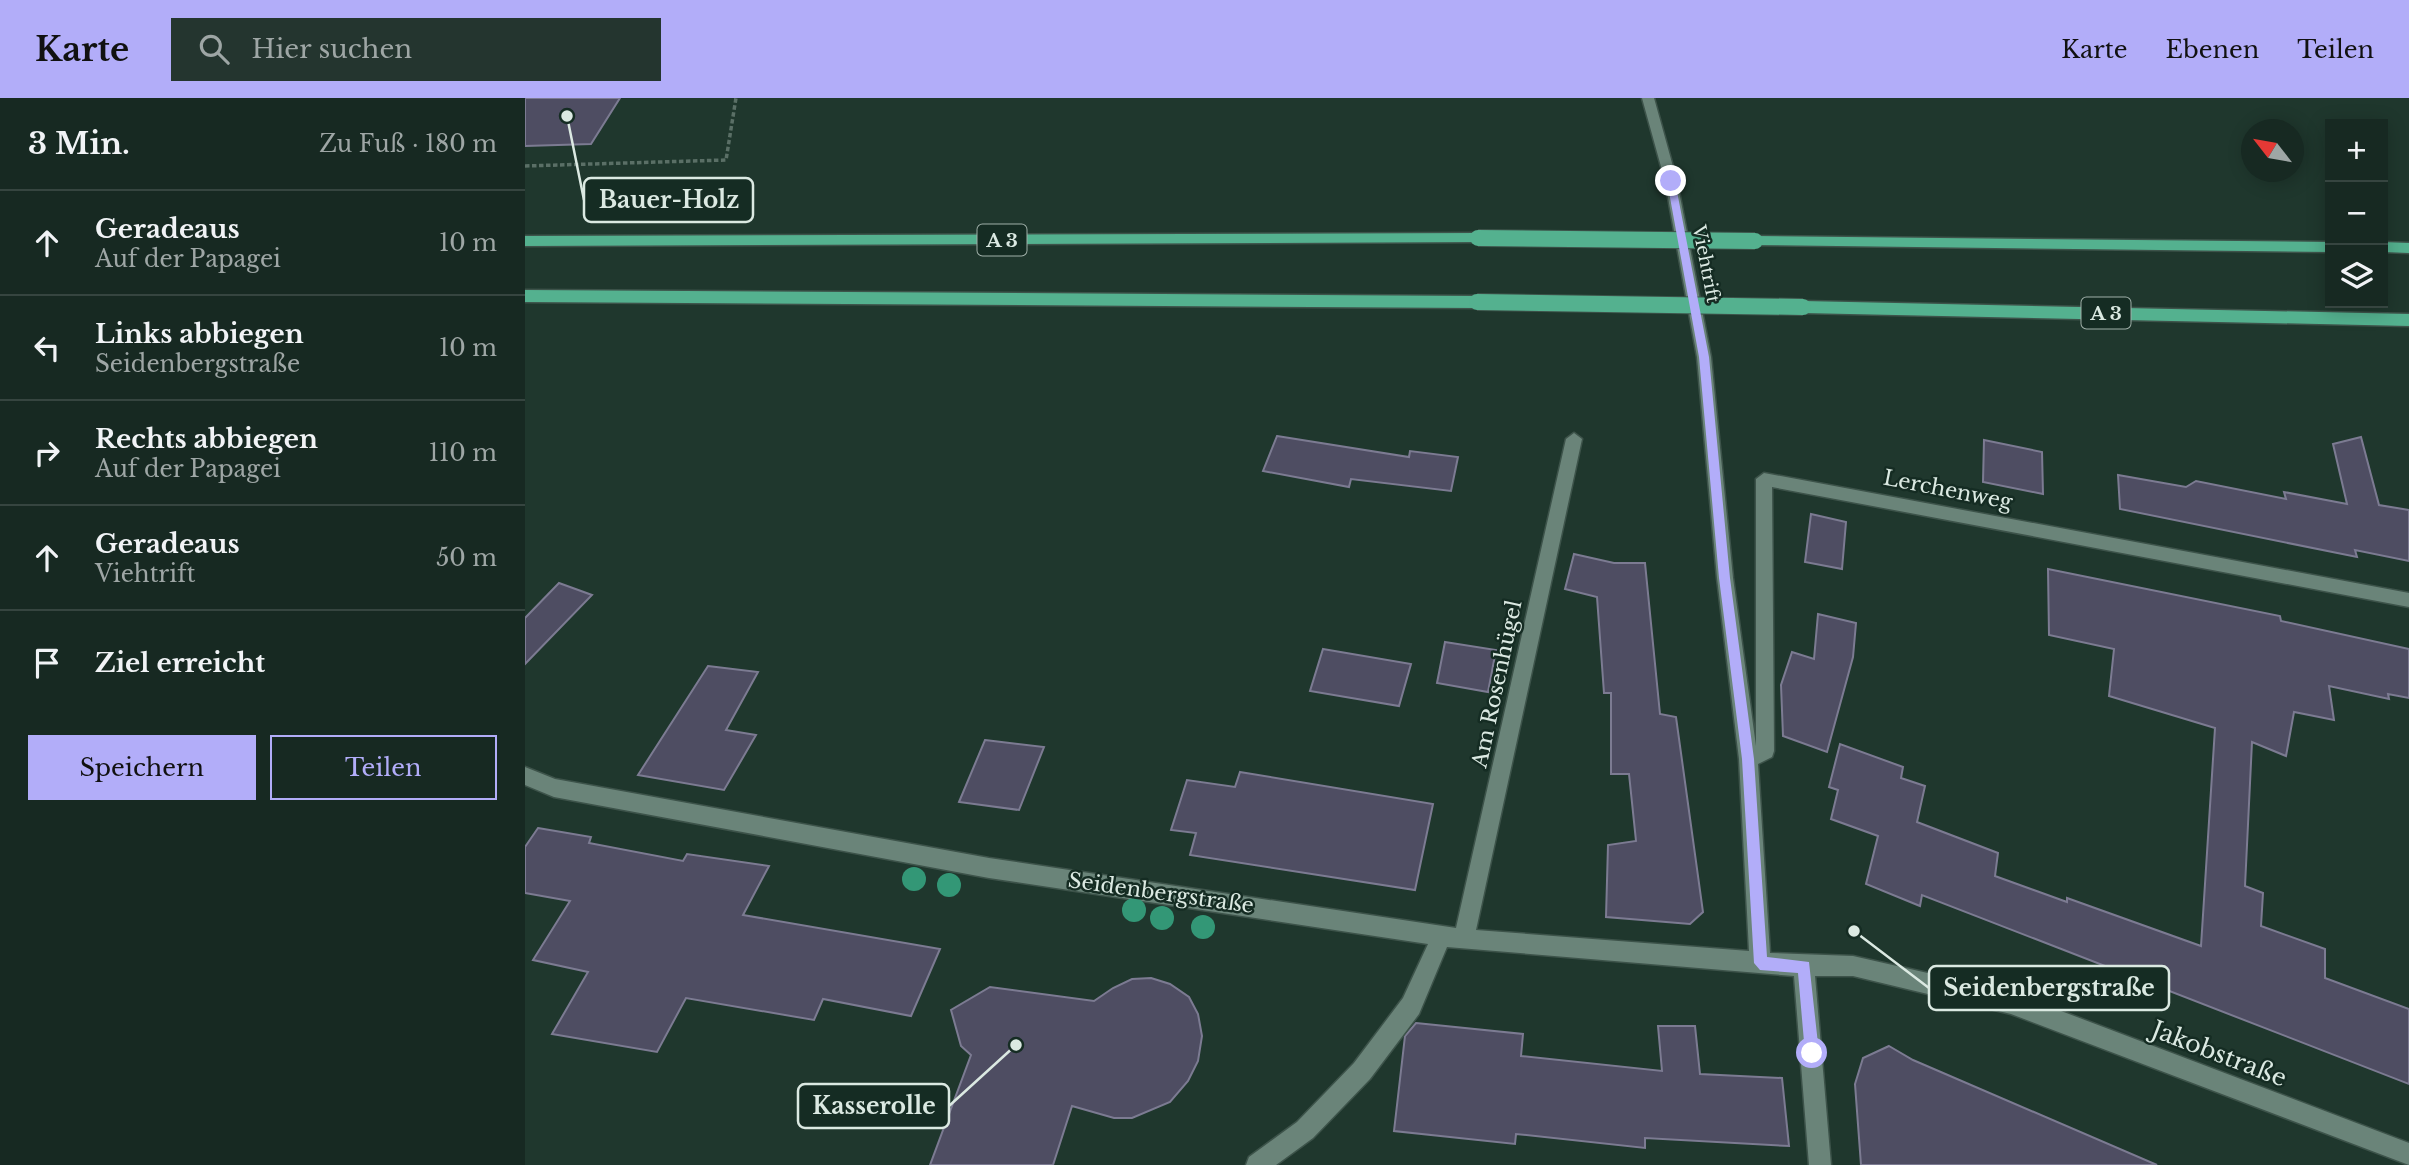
<!DOCTYPE html>
<html lang="de">
<head>
<meta charset="utf-8">
<style>
  :root { --surface:#172922; --page:#24352f; --text:#f1f3f6; --muted:#9ea6a5; --line:#364540; --accent:#b2adf9 }
  body { margin:0; font-family:"Libre Baskerville",serif; background:var(--page); color:var(--text) }
  .controls { position:absolute; right:21px; top:21px; display:grid; overflow:hidden; border-radius:0px; box-shadow:0 4px 18px #0003 }
  .controls button { width:63px; height:63px; display:grid; place-items:center; padding:0; border:0; border-bottom:2px solid var(--line); background:var(--surface); color:var(--text); font:35px sans-serif }
  .compass { position:absolute; left:1716px; top:21px; width:63px; height:63px; border-radius:50%; background:var(--surface); box-shadow:0 4px 18px #0003; rotate:301deg }
  .stop { position:absolute; width:21px; height:21px; margin:-16px; border:5px solid #b2adf9; border-radius:50%; background:#fff }
  .stop.end { background:#b2adf9; border-color:#fff; box-shadow:0 2px 7px #0008 }
  .list { margin:0; padding:0; list-style:none }
  h2 { display:flex; justify-content:space-between; align-items:center; height:91px; margin:0; padding:0 28px; font-size:30px }
  h2 small { font-size:23px; font-weight:400; color:var(--muted) }
  .list li { display:grid; grid-template-columns:46px 1fr auto; gap:21px; align-items:center; box-sizing:border-box; height:105px; padding:0 28px; border-top:2px solid var(--line) }
  .list b { display:block; font-size:26px; white-space:nowrap }
  .list p { margin:0; font-size:23px; white-space:nowrap; color:var(--muted) }
  .list em { font-size:23px; font-style:normal; color:var(--muted) }
  .actions { display:flex; gap:14px; padding:21px 28px }
  .actions a { flex:1; padding:16px 0; border:2px solid var(--accent); border-radius:0px; text-align:center; font-size:24px; color:var(--accent) }
  .actions .main { background:var(--accent); color:#111 }
  .icon { flex:none; width:38px; height:38px; fill:none; stroke:currentColor; stroke-width:2; stroke-linecap:round; stroke-linejoin:round }
  .map { position:relative; flex:none; width:1884px; height:1067px; overflow:hidden }
  header { display:flex; align-items:center; gap:42px; box-sizing:border-box; height:98px; padding:0 35px; background:var(--accent); color:#111 }
  header strong { font-size:33px }
  nav { display:flex; gap:38px; margin-inline-start:auto; font-size:24px }
  .search { width:490px; height:63px; background:var(--page); display:flex; align-items:center; gap:18px; box-sizing:border-box; padding:0 24px; border-radius:0px; color:var(--muted); font-size:26px }
  main { display:flex }
  aside { flex:1; background:var(--surface) }
  .map>svg:first-child { display:block }
</style>
</head>
<body>
<header>
<strong>Karte</strong>
<div class="search"><svg class="icon" aria-label="search" viewBox="0 0 24 24"><circle cx="10" cy="10" r="6"/><path d="M15 15l6 6"/></svg>Hier suchen</div>
<nav><a>Karte</a><a>Ebenen</a><a>Teilen</a></nav>
</header>
<main>
<aside>
<h2>3 Min.<small>Zu Fuß · 180 m</small></h2>
<ul class="list">
<li><svg class="icon" aria-label="ahead" viewBox="0 0 24 24"><path d="M12 20V5M6 11l6-6 6 6"/></svg><div><b>Geradeaus</b><p>Auf der Papagei</p></div><em>10 m</em></li>
<li><svg class="icon" aria-label="left" viewBox="0 0 24 24"><path d="M17 20v-9H6M10 6l-5 5 5 5"/></svg><div><b>Links abbiegen</b><p>Seidenbergstraße</p></div><em>10 m</em></li>
<li><svg class="icon" aria-label="right" viewBox="0 0 24 24"><path d="M7 20v-9h11M14 6l5 5-5 5"/></svg><div><b>Rechts abbiegen</b><p>Auf der Papagei</p></div><em>110 m</em></li>
<li><svg class="icon" aria-label="ahead" viewBox="0 0 24 24"><path d="M12 20V5M6 11l6-6 6 6"/></svg><div><b>Geradeaus</b><p>Viehtrift</p></div><em>50 m</em></li>
<li><svg class="icon" aria-label="arrive" viewBox="0 0 24 24"><path d="M6 21V4h12l-3 4 3 4H6"/></svg><div><b>Ziel erreicht</b></div></li>
</ul>
<div class="actions"><a class="main">Speichern</a><a>Teilen</a></div>
</aside>
<div class="map">
<svg width="1884" height="1067" viewBox="0 0 1884 1067">
  <rect width="100%" height="100%" fill="#1f372d"/>
  <g fill="#4e4d62" stroke="#7c7b92" stroke-width="2">
    <path d="M0 0H95L66 46 0 48Z"/>
    <path d="M752 338 884 359 885 353 933 359 926 393 826 381 824 389 738 373Z"/>
    <path d="M1836 339 1854 407 1884 412V463L1830 452 1832 459 1595 411 1593 377 1661 389 1671 383 1761 401 1759 394 1822 406 1808 346Z"/>
    <path d="M1459 342 1517 354 1518 396 1458 384Z"/>
    <path d="M1286 416 1321 424 1317 471 1280 464Z"/>
    <path d="M1049 456 1089 465H1120L1135 616 1151 619 1178 814 1165 826 1081 819 1083 747 1111 743 1104 676H1086V595H1079L1072 499 1040 491Z"/>
    <path d="M1523 471 1755 518 1756 523 1884 551V600L1863 596 1864 601 1804 588 1809 622 1769 614 1761 658 1727 644 1720 788 1738 795 1736 828 1800 851V880L1884 911V986L1397 797 1395 808 1341 786 1353 738 1306 721 1313 692 1304 689 1315 646 1378 669 1376 680 1400 688 1392 724 1473 755 1470 778 1542 804V800L1676 848 1690 630 1584 598 1589 551 1524 537Z"/>
    <path d="M34 485 67 497 0 566V520Z"/>
    <path d="M1293 516 1331 525 1328 559 1302 654 1258 638 1256 587 1267 554 1289 561Z"/>
    <path d="M920 544 971 552 963 594 912 585Z"/>
    <path d="M798 551 886 566 874 608 785 593Z"/>
    <path d="M183 568 233 574 201 632 231 637 199 692 113 677Z"/>
    <path d="M460 642 519 649 494 712 434 704Z"/>
    <path d="M715 674 908 706 890 792 665 757 671 735 646 732 662 682 710 689Z"/>
    <path d="M13 730 66 739 64 745 158 763 162 756 244 768 218 817 415 851 386 918 298 901 289 922 161 900 132 954 27 936 63 874 8 862 45 803 0 795V749Z"/>
    <path d="M626 880 645 886 664 899 673 916 677 938 673 963 663 983 645 1004 607 1020H589L547 1008 528 1067H405L446 957 436 948 426 912 465 889 569 903 588 890 607 881Z"/>
    <path d="M891 925 998 936 996 958 1137 973 1133 928H1170L1175 976 1257 980 1264 1048 1120 1040V1050L991 1036 990 1046 869 1033 880 938Z"/>
    <path d="M1364 948 1388 962 1632 1067H1336L1330 986 1338 960Z"/>
  </g>
  <g fill="none" stroke-linecap="round" stroke-linejoin="round">
    <g stroke="#3d534a" stroke-width="3">
      <path id="minor" d="M1117 0H1129L1152 83 1186 259 1208 480 1231 648V381L1239 375 1884 495V509L1247 389 1249 653 1247 659 1233 666 1245 855 1328 858 1486 894 1884 1045V1067L1486 916 1328 878H1290L1306 1067H1284L1269 878 922 849 894 916 845 981 788 1040 751 1067H721L724 1059 772 1024 829 965 878 900 903 846 464 780 29 699 0 687V669L30 681 464 760 931 830 1041 341 1049 335 1057 341 951 832 1224 853 1214 661 1192 480 1172 259 1140 83Z"/>
    </g>
    <g stroke="#3d534a" stroke-width="3">
      <g id="highway">
        <path d="M953 135 959 136 961 140 959 144 0 148V138Z"/>
        <path d="M1230 138 1805 144V154L1224 147 1222 143Z"/>
        <path d="M1858 144 1884 145V155L1858 154Z"/>
        <path d="M0 192 952 198 960 204 952 210 0 204Z"/>
        <path d="M1278 203 1884 216V228L1278 215 1269 209Z"/>
      </g>
    </g>
    <path stroke="#5a6f66" stroke-width="3.5" stroke-dasharray="4.5 2.5" stroke-linecap="butt" d="M0 68 201 62 211 0"/>
    <use href="#minor" fill="#6a8479" fill-rule="evenodd"/>
    <use href="#highway" fill="#54b18f" fill-rule="evenodd"/>
    <g stroke="#3d534a" stroke-width="18" stroke-linecap="butt">
      <g id="highway-bridge">
        <path d="M953 140 1230 143"/>
        <path d="M952 204 1278 209"/>
      </g>
    </g>
    <use href="#highway-bridge" stroke="#54b18f" stroke-width="16"/>
  </g>
  <g fill="#339776">
    <circle cx="389" cy="781" r="12"/>
    <circle cx="424" cy="787" r="12"/>
    <circle cx="609" cy="812" r="12"/>
    <circle cx="637" cy="820" r="12"/>
    <circle cx="678" cy="829" r="12"/>
  </g>
  <path fill="#b2adf9" d="M1146 80 1150 83 1184 259 1205 480 1229 661 1242 859 1284 864 1294 955 1287 962 1280 955 1273 875 1235 872 1229 865 1217 661 1194 480 1174 259 1142 83Z"/>
  <g text-anchor="middle" stroke-width="5" stroke-linejoin="round" paint-order="stroke">
    <g font-size="18" fill="#dbe9e2" stroke="#152c23">
      <text transform="translate(1181 166) rotate(79)" y="6">Viehtrift</text>
    </g>
    <g fill="#152c23" stroke="#a0b0a9" stroke-width="2">
      <rect x="452.5" y="126.5" width="49" height="31" rx="5"/>
      <rect x="1556.5" y="199.5" width="49" height="31" rx="5"/>
    </g>
    <g font-size="19" font-weight="bold" fill="#dbe9e2">
      <text x="477" y="149">A 3</text>
      <text x="1581" y="222">A 3</text>
    </g>
    <g font-size="21" fill="#dbe9e2" stroke="#152c23">
      <text transform="translate(1423 392) rotate(11)" y="7">Lerchenweg</text>
      <text transform="translate(972 586) rotate(-78)" y="7">Am Rosenhügel</text>
      <text transform="translate(636 795) rotate(8)" y="7">Seidenbergstraße</text>
    </g>
    <g font-size="24" fill="#dbe9e2" stroke="#152c23">
      <text transform="translate(1694 956) rotate(21)" y="8">Jakobstraße</text>
    </g>
  </g>
  <path fill="none" stroke="#dbe9e2" stroke-width="2.5" d="M42 18L59 102M1329 833L1404 890M491 947L424 1008"/>
  <g fill="#dbe9e2" stroke="#152c23" stroke-width="2.5">
    <circle cx="42" cy="18" r="7"/>
    <circle cx="1329" cy="833" r="7"/>
    <circle cx="491" cy="947" r="7"/>
  </g>
  <g fill="#152c23" stroke="#dbe9e2" stroke-width="2.5">
    <rect x="59" y="80" width="169" height="44" rx="7"/>
    <rect x="1404" y="868" width="240" height="44" rx="7"/>
    <rect x="273" y="986" width="151" height="44" rx="7"/>
  </g>
  <g font-size="23" text-anchor="middle" font-weight="bold" fill="#dbe9e2">
    <text x="144" y="110">Bauer-Holz</text>
    <text x="1524" y="898">Seidenbergstraße</text>
    <text x="349" y="1016">Kasserolle</text>
  </g>
</svg>
<div class="controls">
<button>+</button>
<button>−</button>
<button><svg class="icon" aria-label="layers" viewBox="0 0 24 24"><path d="M12 4l9 5-9 5-9-5zM3 14l9 5 9-5"/></svg></button>
</div>
<svg class="compass" viewBox="-18 -18 36 36"><path d="M0-13l5 13h-10z" fill="#e53935"/><path d="M0 13l5-13h-10z" fill="#9ea6a5"/></svg>
<div class="stop" style="left:1287px;top:955px"></div>
<div class="stop end" style="left:1146px;top:83px"></div>
</div>
</main>
</body>
</html>
